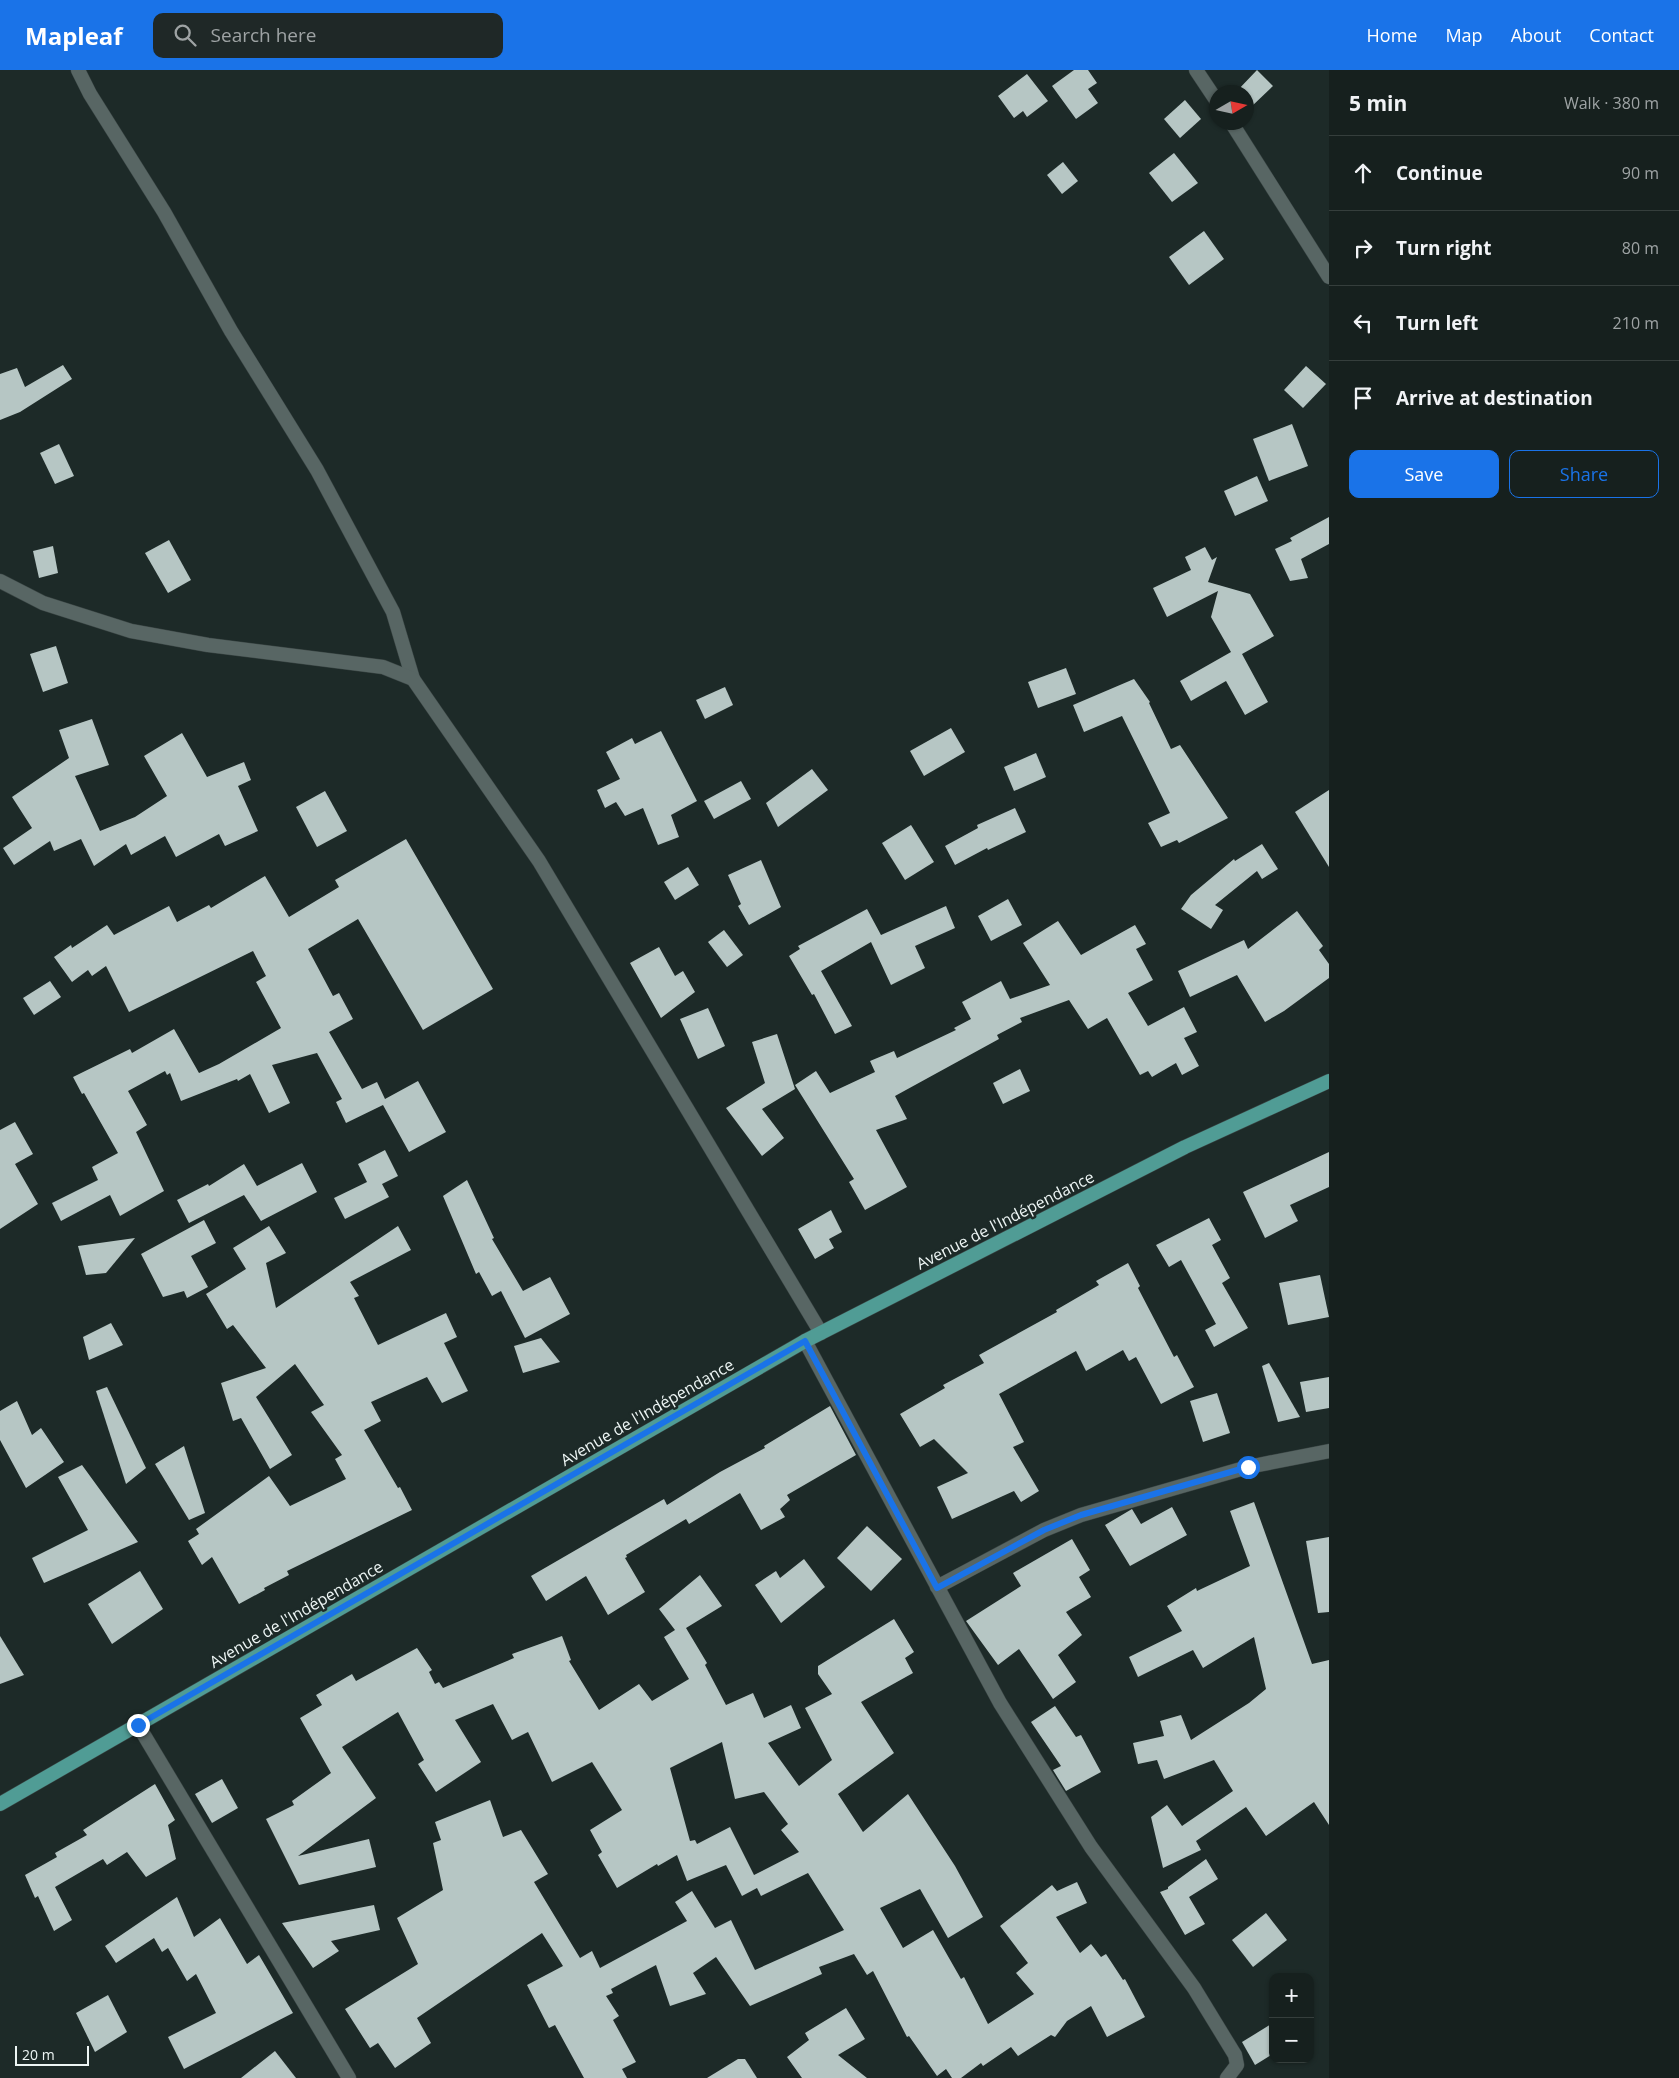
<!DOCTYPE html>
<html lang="en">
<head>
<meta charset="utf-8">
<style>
  :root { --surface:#16201e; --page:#1f2827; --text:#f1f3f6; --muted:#9ea3a4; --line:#353e3c; --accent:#1a73e8 }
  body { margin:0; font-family:"Open Sans",sans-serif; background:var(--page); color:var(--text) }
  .controls { position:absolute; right:15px; bottom:15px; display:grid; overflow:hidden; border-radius:10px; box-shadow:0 1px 4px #0004 }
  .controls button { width:45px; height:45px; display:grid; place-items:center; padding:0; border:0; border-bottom:1px solid var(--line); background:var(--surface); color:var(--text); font:25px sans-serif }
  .compass { position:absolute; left:1209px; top:15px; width:45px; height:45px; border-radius:50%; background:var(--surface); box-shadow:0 1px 4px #0004; rotate:81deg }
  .scale { position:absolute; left:15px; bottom:12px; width:74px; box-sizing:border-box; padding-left:5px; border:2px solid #edf5f4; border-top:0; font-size:14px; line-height:18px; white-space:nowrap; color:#edf5f4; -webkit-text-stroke:4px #1d2a28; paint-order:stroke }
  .stop { position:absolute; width:15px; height:15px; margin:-11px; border:4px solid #1a73e8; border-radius:50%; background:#fff }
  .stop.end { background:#1a73e8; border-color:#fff; box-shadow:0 1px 5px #0008 }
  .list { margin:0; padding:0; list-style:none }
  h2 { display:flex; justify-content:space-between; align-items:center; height:65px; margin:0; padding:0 20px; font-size:21px }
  h2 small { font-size:16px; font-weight:400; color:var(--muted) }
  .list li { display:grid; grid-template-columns:32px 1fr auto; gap:15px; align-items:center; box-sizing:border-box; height:75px; padding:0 20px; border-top:1px solid var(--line) }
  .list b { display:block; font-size:19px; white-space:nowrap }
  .list em { font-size:16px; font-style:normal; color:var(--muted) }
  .actions { display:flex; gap:10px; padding:15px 20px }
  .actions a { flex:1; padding:11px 0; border:1px solid var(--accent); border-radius:10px; text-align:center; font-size:18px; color:var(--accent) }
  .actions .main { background:var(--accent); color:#fff }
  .icon { flex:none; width:28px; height:28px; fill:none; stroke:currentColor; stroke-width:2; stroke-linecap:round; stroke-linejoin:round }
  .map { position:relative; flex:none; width:1329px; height:2008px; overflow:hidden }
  header { display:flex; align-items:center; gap:30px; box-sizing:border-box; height:70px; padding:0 25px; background:var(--accent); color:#fff }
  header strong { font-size:24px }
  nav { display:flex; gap:28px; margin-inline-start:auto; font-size:18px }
  .search { width:350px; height:45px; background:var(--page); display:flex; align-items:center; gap:12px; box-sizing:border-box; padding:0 18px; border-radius:10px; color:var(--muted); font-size:19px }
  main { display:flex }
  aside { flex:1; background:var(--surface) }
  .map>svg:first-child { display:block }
</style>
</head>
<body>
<header>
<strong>Mapleaf</strong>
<div class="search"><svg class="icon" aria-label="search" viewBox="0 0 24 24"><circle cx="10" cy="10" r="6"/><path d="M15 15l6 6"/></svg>Search here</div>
<nav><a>Home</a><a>Map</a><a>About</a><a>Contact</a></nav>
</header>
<main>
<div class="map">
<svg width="1329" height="2008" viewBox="0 0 1329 2008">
  <rect width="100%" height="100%" fill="#1d2a28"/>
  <g fill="#b6c6c4" fill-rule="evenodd">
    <path d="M1074 0H1088L1097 13 1088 19 1098 33 1076 49 1052 16Z"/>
    <path d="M1257 0 1273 16 1251 37 1246 33V22H1236Z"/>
    <path d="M1027 4 1048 31 1027 47 1023 41 1014 48 998 26Z"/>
    <path d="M1185 30 1201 49 1180 68 1164 49Z"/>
    <path d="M1174 83 1198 113 1172 132 1149 103Z"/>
    <path d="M1063 92 1078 111 1062 124 1047 105Z"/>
    <path d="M1204 161 1224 189 1189 215 1169 187Z"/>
    <path d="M63 295 72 309 20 342 0 350V304L17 298 25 317Z"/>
    <path d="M1306 296 1326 314 1303 338 1284 320Z"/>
    <path d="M1292 354 1308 396 1269 411 1253 369Z"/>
    <path d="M59 374 74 406 55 414 40 383Z"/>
    <path d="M1257 406 1268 431 1235 446 1224 421Z"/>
    <path d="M1329 447V474L1301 489 1308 508 1290 511 1275 479 1292 471 1290 468Z"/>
    <path d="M169 470 191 510 168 523 145 483Z"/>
    <path d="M53 476 58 503 39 508 33 481Z"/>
    <path d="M1205 477 1212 490 1217 487 1208 512 1250 524 1274 566 1242 584 1268 632 1245 645 1226 611 1191 631 1180 611 1231 582 1211 547 1218 521 1167 547 1153 518 1191 500 1185 487Z"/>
    <path d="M56 576 68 613 43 622 30 584Z"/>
    <path d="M1066 598 1076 624 1038 638 1028 612Z"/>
    <path d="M1134 609 1150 632 1149 633 1171 679 1180 675 1228 748 1179 773 1177 770 1161 777 1148 753 1170 743 1122 646 1084 662 1073 635Z"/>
    <path d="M725 617 733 635 705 649 696 630Z"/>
    <path d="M92 649 109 695 75 706 100 761 135 747 167 726 144 686 182 663 207 707 244 692 251 710 238 716 258 761 225 776 219 764 176 787 165 766 131 785 126 774 94 796 81 769 54 781 50 771 14 795 3 778 32 758 12 727 69 688 59 660Z"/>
    <path d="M951 658 965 682 924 706 910 681Z"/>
    <path d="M661 661 697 731 671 745 679 767 658 775 643 738 625 746 616 732 605 738 597 720 620 709 606 682 632 668 635 674Z"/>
    <path d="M1036 683 1046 707 1014 721 1004 697Z"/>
    <path d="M812 699 828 720 778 757 766 733Z"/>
    <path d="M741 711 751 729 714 749 704 731Z"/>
    <path d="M1329 720V797L1295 742Z"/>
    <path d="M325 721 347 761 317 777 296 737Z"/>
    <path d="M1015 738 1026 762 988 780 987 778 955 795 945 776 978 758 977 755Z"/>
    <path d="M911 755 934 792 905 810 882 773Z"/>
    <path d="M406 769 493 919 423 960 358 849 308 879 333 926 339 923 353 949 329 962 362 1019 377 1012 385 1029 418 1011 446 1062 409 1082 383 1035 346 1053 336 1032 342 1029 317 983 272 995 290 1033 269 1043 250 1004 238 1011 237 1009 181 1031 170 1003 167 1005 165 1001 128 1021 147 1055 136 1062 164 1121 120 1146 110 1125 61 1151 52 1133 98 1110 92 1097 118 1083 84 1023 82 1024 73 1007 130 979 132 983 174 959 199 1003 219 994 281 958 256 912 266 906 253 881 129 942 106 896 92 906 88 900 72 912 54 887 71 875 72 878 107 855 114 865 169 836 177 852 209 835 211 838 265 806 289 847 339 817 335 810Z"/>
    <path d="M1262 774 1278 799 1262 809 1257 801 1215 835 1223 840 1211 859 1181 839 1191 825 1234 789 1235 791Z"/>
    <path d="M761 790 781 837 749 855 738 836 741 834 728 805Z"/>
    <path d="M688 797 699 815 675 830 664 812Z"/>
    <path d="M1008 829 1022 855 991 871 978 846Z"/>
    <path d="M946 836 955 858 915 876 925 898 891 915 871 872 821 901 852 956 835 964 814 924 812 925 789 886 800 879 798 876 867 839 881 865Z"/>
    <path d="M1297 841 1323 876 1319 880 1329 894V908L1284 941 1265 952 1237 905 1190 927 1178 901 1244 870 1248 879Z"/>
    <path d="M1058 851 1081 885 1135 855 1146 874 1136 879 1153 910 1128 923 1148 956 1184 937 1197 962 1184 968 1199 996 1182 1005 1176 993 1152 1007 1148 1001 1140 1005 1107 948 1088 959 1069 930 1020 948 1022 952 997 965 999 969 895 1026 907 1049 876 1060 907 1117 865 1140 849 1112 854 1109 795 1015 816 1001 830 1023 875 1002 870 991 894 981 897 988 956 960 954 958 971 949 962 932 1001 911 1010 929 1050 915 1023 873Z"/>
    <path d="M724 860 743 885 727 897 708 872Z"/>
    <path d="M659 877 675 906 683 901 695 922 661 948 630 893Z"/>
    <path d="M50 911 61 927 34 945 23 928Z"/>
    <path d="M708 938 725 976 698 989 680 949Z"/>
    <path d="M777 964 795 1019 762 1039 784 1068 762 1086 726 1038 765 1013 752 972Z"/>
    <path d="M1020 999 1030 1021 1003 1034 993 1013Z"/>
    <path d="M15 1052 33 1084 15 1094 38 1134 0 1159V1060Z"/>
    <path d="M385 1080 398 1106 382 1114 389 1127 345 1149 334 1128 367 1112 358 1094Z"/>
    <path d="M1329 1082V1117L1290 1135 1298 1151 1265 1168 1243 1122Z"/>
    <path d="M302 1093 317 1122 261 1151 244 1125 189 1153 177 1130 208 1114 209 1116 244 1094 257 1116Z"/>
    <path d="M467 1110 494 1168 492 1169 523 1221 550 1207 570 1244 525 1268 501 1221 492 1226 479 1202 476 1204 443 1126Z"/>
    <path d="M831 1140 842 1162 829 1169 834 1178 815 1189 798 1159Z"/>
    <path d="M1209 1148 1221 1170 1212 1175 1230 1208 1222 1213 1248 1258 1214 1277 1205 1260 1216 1254 1181 1190 1169 1197 1156 1175Z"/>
    <path d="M204 1150 216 1173 191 1186 208 1217 187 1228 184 1221 163 1227 141 1184Z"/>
    <path d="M269 1156 286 1183 266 1193 276 1238 398 1156 411 1180 350 1212 359 1226 354 1228 378 1275 446 1243 457 1267 444 1273 468 1321 442 1333 427 1307 371 1332 381 1351 364 1360 398 1418 400 1417 412 1440 287 1501 289 1505 264 1518 265 1520 239 1534 212 1487 202 1495 188 1471 199 1464 196 1459 269 1406 290 1436 346 1409 335 1389 342 1385 311 1342 324 1335 295 1294 256 1327 292 1385 270 1399 241 1348 233 1351 221 1313 266 1298 233 1255 227 1259 206 1224 246 1199 233 1178Z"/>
    <path d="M135 1168 106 1203 86 1205 78 1176Z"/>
    <path d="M1128 1193 1140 1216 1138 1218 1174 1287 1177 1285 1194 1317 1161 1334 1136 1287 1129 1291 1123 1280 1086 1301 1076 1281 999 1324 1024 1372 1013 1377 1039 1421 1021 1432 1014 1421 952 1449 937 1417 968 1403 934 1369 920 1377 900 1344 945 1318 943 1315 984 1293 979 1285 1057 1242 1056 1240 1099 1215 1096 1211Z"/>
    <path d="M1320 1205 1329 1247 1288 1255 1279 1213Z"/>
    <path d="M111 1253 123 1275 89 1290 83 1267Z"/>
    <path d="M541 1268 560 1292 523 1303 514 1276Z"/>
    <path d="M1269 1293 1300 1347 1278 1352 1262 1296Z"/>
    <path d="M1329 1307V1338L1306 1342 1300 1312Z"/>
    <path d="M107 1317 146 1398 126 1414 96 1321Z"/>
    <path d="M1217 1323 1230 1363 1203 1372 1190 1331Z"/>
    <path d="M17 1331 32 1365 41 1358 64 1392 26 1418 0 1370V1341Z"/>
    <path d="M830 1336 856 1385 787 1425 790 1430 780 1439 785 1447 761 1460 740 1423 689 1454 686 1449 626 1485 627 1487 625 1488 645 1522 608 1545 586 1506 546 1531 531 1506 664 1429 667 1435 720 1402 765 1378 764 1376Z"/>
    <path d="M184 1376 205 1443 189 1450 155 1394Z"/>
    <path d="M82 1395 138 1472 44 1513 32 1488 88 1460 58 1407Z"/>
    <path d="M1254 1432 1312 1594 1329 1590V1755L1314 1732 1266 1766 1246 1737 1196 1771 1201 1780 1163 1798 1151 1747 1167 1735 1182 1756 1233 1721 1214 1690 1164 1709 1157 1690 1138 1694 1133 1673 1164 1666 1160 1651 1181 1645 1191 1670 1249 1633 1266 1619 1254 1567 1203 1598 1193 1580 1138 1607 1129 1587 1182 1561 1167 1536 1196 1518 1197 1521 1250 1496 1230 1441Z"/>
    <path d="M1172 1437 1187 1465 1130 1496 1105 1455 1132 1439 1141 1454Z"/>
    <path d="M867 1456 902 1489 871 1521 837 1488Z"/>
    <path d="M1329 1467V1542L1318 1543 1306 1471Z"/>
    <path d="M1072 1469 1090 1500 1079 1507 1091 1527 1066 1542 1082 1565 1058 1585 1076 1612 1053 1629 1019 1579 998 1595 966 1551 1021 1516 1013 1503Z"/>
    <path d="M804 1489 825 1517 781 1553 755 1515 776 1501 780 1508Z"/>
    <path d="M140 1501 163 1539 112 1574 88 1534Z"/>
    <path d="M700 1505 722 1536 686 1558 707 1593 705 1595 726 1635 753 1623 764 1648 791 1635 801 1658 768 1673 799 1716 832 1690 805 1638 832 1624 818 1604V1596L894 1549 914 1582 905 1588 913 1603 861 1632 894 1683 838 1724 863 1762 908 1724 955 1796 983 1847 948 1868 920 1819 880 1838 903 1878 933 1860 961 1909 964 1907 988 1954 1034 1924 1016 1903 1028 1893 1000 1856 1052 1815 1057 1821 1077 1812 1087 1833 1056 1847 1080 1883 1091 1874 1101 1887 1106 1884 1123 1910 1125 1909 1145 1947 1107 1967 1091 1936 1067 1951 1055 1967 1051 1965 1018 1986 1011 1977 983 1996 981 1993 961 2008H952L946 1999 937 2006 909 1966 907 1967 873 1901 867 1905 854 1884 819 1897 822 1904 750 1936 716 1887 693 1903 706 1924 670 1936 656 1895 611 1919 613 1923 606 1926 619 1946 613 1950 636 1992 622 1999 627 2008H584L555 1955 549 1958 527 1915 563 1896 542 1863 417 1948 431 1973 395 1998 378 1973 370 1978 345 1939 418 1894 397 1848 443 1820 433 1773 441 1770 435 1752 490 1730 503 1767 521 1760 548 1804 534 1812 580 1888 592 1881 600 1898 687 1851 675 1832 692 1821 715 1858 731 1850 755 1900 844 1860 808 1803 761 1826 757 1818 742 1826 726 1795 687 1811 677 1785 658 1796 657 1794 617 1818 598 1785 602 1782 590 1760 622 1740 592 1692 552 1712 528 1662 512 1670 493 1634 455 1650 481 1692 436 1722 418 1694 424 1690 398 1642 342 1677 376 1728 298 1786 369 1769 376 1797 299 1815 266 1749 294 1735 292 1731 331 1703 300 1648 322 1635 316 1625 352 1604 356 1611 417 1578 432 1600 429 1602 435 1614 439 1612 443 1618 514 1588 512 1584 562 1566 571 1590 569 1591 599 1640 639 1614 652 1631 689 1609 664 1567 675 1560 659 1539ZM722 1672 735 1729 764 1722 788 1754 781 1760 799 1782 754 1805 730 1757 697 1774 695 1770 690 1771 670 1698Z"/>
    <path d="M0 1566 24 1605 0 1614Z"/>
    <path d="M1055 1636 1076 1667 1081 1665 1101 1702 1066 1721 1053 1700 1061 1696 1031 1652Z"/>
    <path d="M222 1709 238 1738 212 1753 195 1724Z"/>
    <path d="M155 1714 175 1750 168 1755 176 1789 146 1807 127 1782 107 1795 103 1789 55 1817 72 1850 54 1861 38 1826 35 1828 25 1805 57 1787 55 1783 87 1765 83 1760Z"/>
    <path d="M1206 1789 1218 1809 1189 1827 1205 1854 1185 1865 1160 1822 1168 1819V1817Z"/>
    <path d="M177 1827 194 1867 220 1848 247 1894 259 1885 293 1943 184 1999 168 1967 216 1943 196 1904 187 1911 168 1878 162 1882 154 1868 116 1893 105 1876Z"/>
    <path d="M374 1835 380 1860 331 1871 339 1881 313 1898 282 1853Z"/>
    <path d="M1266 1843 1287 1870 1253 1897 1232 1870Z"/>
    <path d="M108 1925 127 1962 95 1982 76 1943Z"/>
    <path d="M846 1938 865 1969 838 1985 867 2008H802L787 1987 809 1970 805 1963Z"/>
    <path d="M1273 1953V1984L1255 1995 1242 1972Z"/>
    <path d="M275 1981 296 2008H241Z"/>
    <path d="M738 1989H745L757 2008H707Z"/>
  </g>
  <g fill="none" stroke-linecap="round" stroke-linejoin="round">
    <g stroke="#394443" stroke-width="15">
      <g id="minor">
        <path d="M78 0 90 24 164 142 231 261 317 400 393 542 413 609"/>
        <path d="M1196 0 1216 30"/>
        <path d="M1231 52 1329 207"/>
        <path d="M805 1271 1000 1633 1091 1777 1194 1918 1235 1985 1237 1995 1227 2008"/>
        <path d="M937 1517 1044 1460 1081 1445 1248 1397 1329 1381"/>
        <path d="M138 1655 349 2008"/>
      </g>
    </g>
    <g stroke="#394443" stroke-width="15">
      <path id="tertiary" d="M0 511 43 533 131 561 208 575 383 597 413 609 539 791 821 1263"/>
    </g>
    <g stroke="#394443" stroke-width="15">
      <path id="primary" d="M0 1734 805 1271 1185 1077 1329 1011"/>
    </g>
    <use href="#minor" stroke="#586664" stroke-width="14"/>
    <use href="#tertiary" stroke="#586664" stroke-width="14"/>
    <use href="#primary" stroke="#509c95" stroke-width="14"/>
  </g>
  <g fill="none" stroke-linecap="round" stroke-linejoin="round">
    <path stroke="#1a73e8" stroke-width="6" d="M138 1655 805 1271 937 1518 1044 1460 1081 1445 1248 1397"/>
  </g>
  <g text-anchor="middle" stroke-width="5" stroke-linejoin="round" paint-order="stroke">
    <g font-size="16" fill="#edf5f4" stroke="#1d2a28">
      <text transform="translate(1005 1150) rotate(-27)" y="6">Avenue de l'Indépendance</text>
      <text transform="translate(647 1342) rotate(-30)" y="6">Avenue de l'Indépendance</text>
      <text transform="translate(296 1544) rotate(-30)" y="6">Avenue de l'Indépendance</text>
    </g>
  </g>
</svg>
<div class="controls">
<button>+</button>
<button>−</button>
</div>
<svg class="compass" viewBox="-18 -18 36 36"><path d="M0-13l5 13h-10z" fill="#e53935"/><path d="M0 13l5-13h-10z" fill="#9ea3a4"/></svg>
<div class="scale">20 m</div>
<div class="stop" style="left:1248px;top:1397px"></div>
<div class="stop end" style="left:138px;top:1655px"></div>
</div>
<aside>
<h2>5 min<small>Walk · 380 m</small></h2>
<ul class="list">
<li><svg class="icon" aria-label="ahead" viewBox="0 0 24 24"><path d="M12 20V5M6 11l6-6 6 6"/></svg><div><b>Continue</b></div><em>90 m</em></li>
<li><svg class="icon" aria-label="right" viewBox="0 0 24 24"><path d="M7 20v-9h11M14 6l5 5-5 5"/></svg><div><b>Turn right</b></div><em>80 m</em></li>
<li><svg class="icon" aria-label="left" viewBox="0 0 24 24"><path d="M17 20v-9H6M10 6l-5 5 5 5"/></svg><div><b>Turn left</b></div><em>210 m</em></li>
<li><svg class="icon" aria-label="arrive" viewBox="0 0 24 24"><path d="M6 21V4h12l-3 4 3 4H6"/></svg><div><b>Arrive at destination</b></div></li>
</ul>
<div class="actions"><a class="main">Save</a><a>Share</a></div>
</aside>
</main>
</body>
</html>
